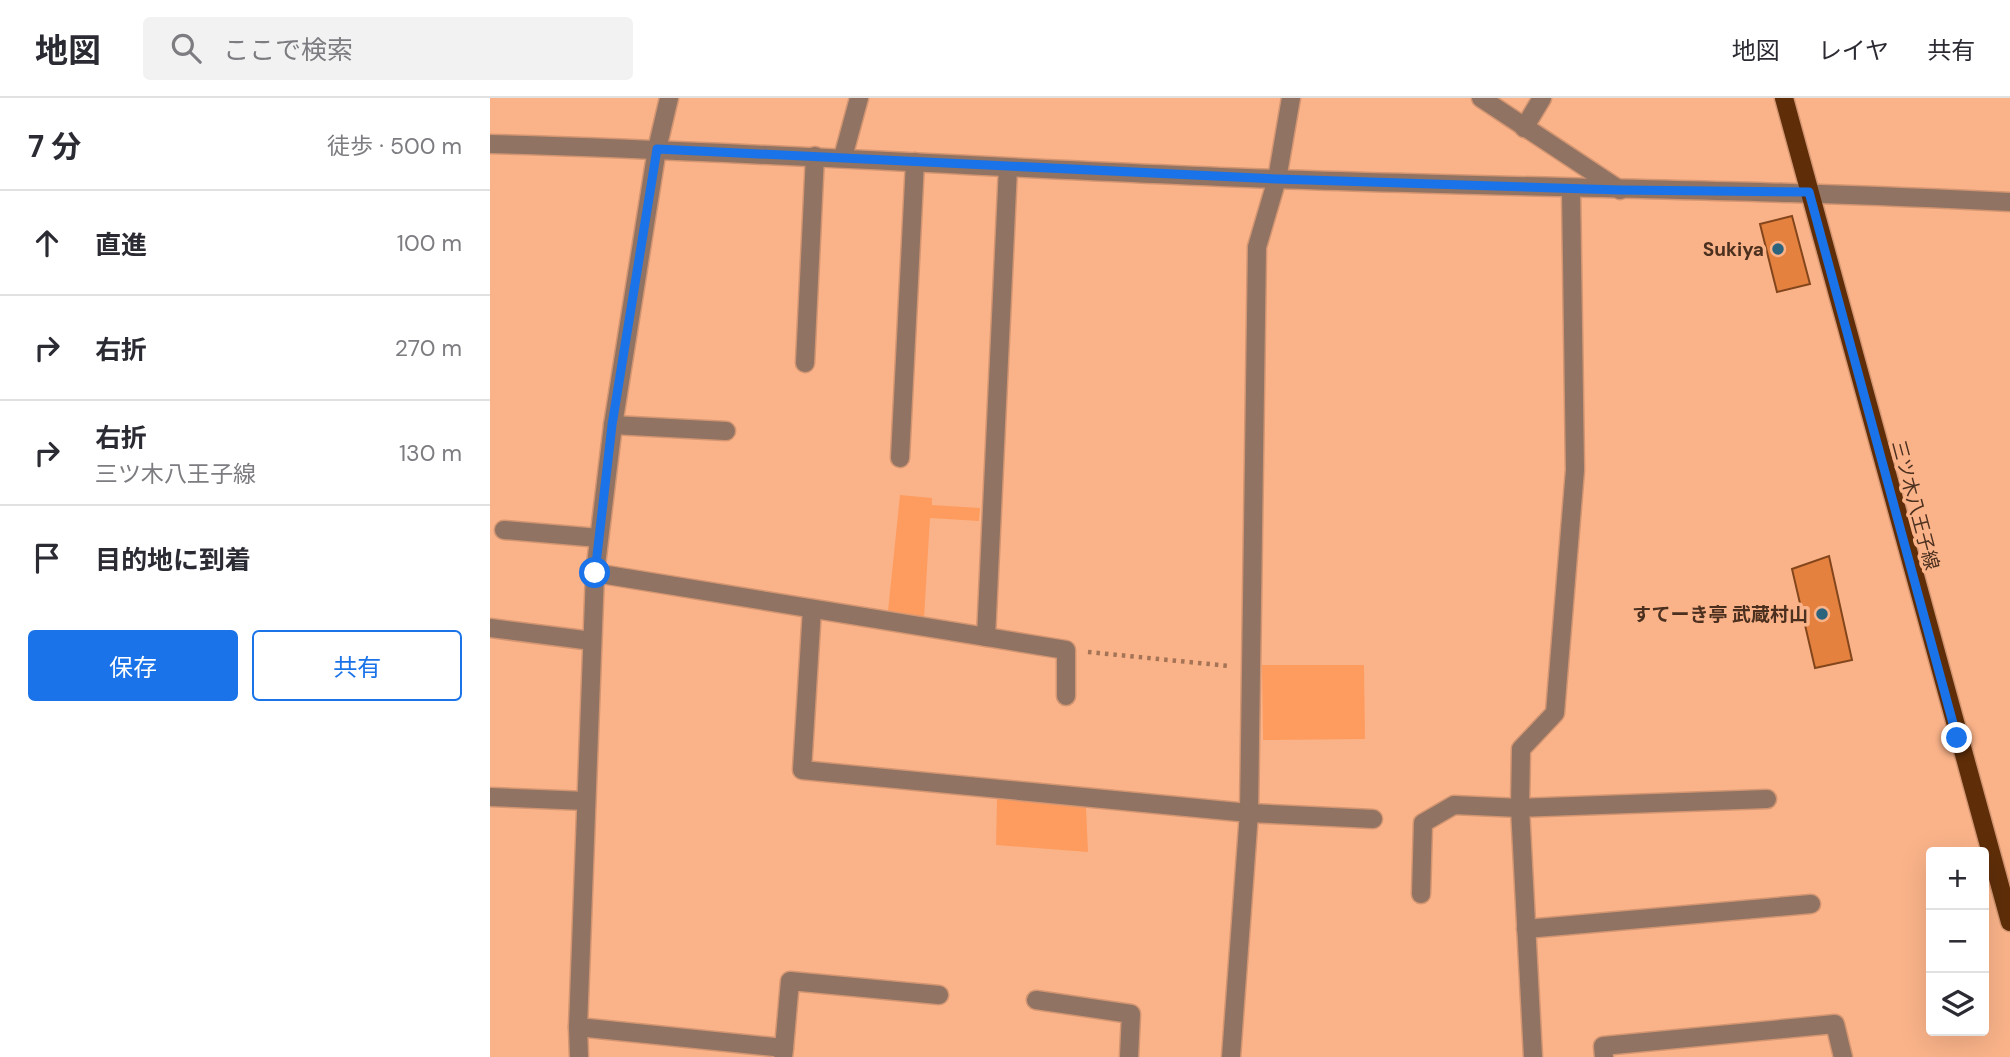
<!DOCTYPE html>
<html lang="ja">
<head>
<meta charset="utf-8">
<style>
  :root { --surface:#fff; --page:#f2f2f3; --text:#2b2b33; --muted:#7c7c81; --line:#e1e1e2; --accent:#1a73e8 }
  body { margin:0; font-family:"DM Sans","Noto Sans JP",sans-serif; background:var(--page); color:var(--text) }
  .controls { position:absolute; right:21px; bottom:21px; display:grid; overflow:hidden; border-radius:7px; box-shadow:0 7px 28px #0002 }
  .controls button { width:63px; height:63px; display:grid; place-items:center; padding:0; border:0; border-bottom:2px solid var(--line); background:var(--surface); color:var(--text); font:35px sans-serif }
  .stop { position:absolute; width:21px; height:21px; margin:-16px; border:5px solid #1a73e8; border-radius:50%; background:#fff }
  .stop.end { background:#1a73e8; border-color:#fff; box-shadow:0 2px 7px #0008 }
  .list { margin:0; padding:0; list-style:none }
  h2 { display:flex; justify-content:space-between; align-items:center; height:91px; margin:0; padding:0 28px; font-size:30px }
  h2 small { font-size:23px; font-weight:400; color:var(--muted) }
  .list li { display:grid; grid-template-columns:46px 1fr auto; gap:21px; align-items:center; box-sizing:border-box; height:105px; padding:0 28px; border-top:2px solid var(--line) }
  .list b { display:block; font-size:26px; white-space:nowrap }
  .list p { margin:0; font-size:23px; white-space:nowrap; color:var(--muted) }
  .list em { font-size:23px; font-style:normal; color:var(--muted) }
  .actions { display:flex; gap:14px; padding:21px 28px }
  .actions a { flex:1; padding:16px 0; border:2px solid var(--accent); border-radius:7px; text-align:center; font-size:24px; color:var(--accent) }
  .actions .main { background:var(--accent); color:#fff }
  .icon { flex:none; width:38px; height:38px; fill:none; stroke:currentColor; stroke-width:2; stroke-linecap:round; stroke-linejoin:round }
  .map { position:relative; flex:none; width:1520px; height:959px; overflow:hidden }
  header { display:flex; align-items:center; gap:42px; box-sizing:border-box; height:98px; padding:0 35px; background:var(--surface); border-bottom:2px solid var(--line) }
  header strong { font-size:33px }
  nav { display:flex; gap:38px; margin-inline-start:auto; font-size:24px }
  .search { width:490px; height:63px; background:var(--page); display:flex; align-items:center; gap:18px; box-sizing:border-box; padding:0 24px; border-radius:7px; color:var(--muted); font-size:26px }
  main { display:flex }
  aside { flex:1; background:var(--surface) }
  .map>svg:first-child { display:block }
</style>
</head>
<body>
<header>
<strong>地図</strong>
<div class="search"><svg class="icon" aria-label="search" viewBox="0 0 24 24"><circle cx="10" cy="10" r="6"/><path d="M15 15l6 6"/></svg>ここで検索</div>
<nav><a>地図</a><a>レイヤ</a><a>共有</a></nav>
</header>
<main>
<aside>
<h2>7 分<small>徒歩 · 500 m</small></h2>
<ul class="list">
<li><svg class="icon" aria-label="ahead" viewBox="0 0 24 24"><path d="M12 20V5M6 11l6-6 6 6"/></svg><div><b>直進</b></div><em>100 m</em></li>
<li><svg class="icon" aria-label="right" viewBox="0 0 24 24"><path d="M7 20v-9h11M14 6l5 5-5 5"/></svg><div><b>右折</b></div><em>270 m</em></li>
<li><svg class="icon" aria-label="right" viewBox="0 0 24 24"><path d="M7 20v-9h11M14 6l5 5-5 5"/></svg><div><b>右折</b><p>三ツ木八王子線</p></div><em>130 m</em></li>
<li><svg class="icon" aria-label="arrive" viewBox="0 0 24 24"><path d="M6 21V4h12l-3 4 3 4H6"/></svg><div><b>目的地に到着</b></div></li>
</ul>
<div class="actions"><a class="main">保存</a><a>共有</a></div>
</aside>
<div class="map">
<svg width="1520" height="959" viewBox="0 0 1520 959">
  <rect width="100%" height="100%" fill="#fab389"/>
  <g fill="#fe9c5f">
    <path d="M410 397 442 400V407L490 410 489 423 440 420 434 520 398 513Z"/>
    <path d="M772 567H874L875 641 773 642Z"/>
    <path d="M507 700 596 709 598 754 506 747Z"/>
  </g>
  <g fill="#e5813f" stroke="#83461c" stroke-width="2">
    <path d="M1302 118 1320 186 1287 194 1270 126Z"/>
    <path d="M1339 458 1362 562 1325 570 1302 471Z"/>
  </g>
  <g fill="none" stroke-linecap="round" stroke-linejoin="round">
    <g stroke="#d49672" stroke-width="21">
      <g id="minor">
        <path d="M991 0 1130 92"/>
        <path d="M1034 30 1052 0"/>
        <path d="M0 46C262 53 524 72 787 81 1031 90 1276 91 1520 104"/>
        <path d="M353 59 369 0"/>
        <path d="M315 265 325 58"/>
        <path d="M123 327 236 333"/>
        <path d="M410 360 425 64"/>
        <path d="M14 432 109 440"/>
        <path d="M105 475 576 552V598"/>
        <path d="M322 511 312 672 759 715 883 721"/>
        <path d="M0 530 102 543"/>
        <path d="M496 539 518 70"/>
        <path d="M0 699 96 703"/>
        <path d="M931 796 933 725 964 707 1030 710 1277 701"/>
        <path d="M1036 831 1321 806"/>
        <path d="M546 902 641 916 639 959"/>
        <path d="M88 929 294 950 293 959"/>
        <path d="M294 950 300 883 449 897"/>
        <path d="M89 959 88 929 105 475 123 327 167 51 179 0"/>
        <path d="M741 959 759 715 767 149 787 81 801 0"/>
        <path d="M1043 959 1030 710 1031 651 1065 615 1085 372 1081 91"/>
        <path d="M1114 959 1113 948 1345 926 1353 959"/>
      </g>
    </g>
    <g stroke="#d49672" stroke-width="21">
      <path id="major" d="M1294 0 1520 824"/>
    </g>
    <path stroke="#a57355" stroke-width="4.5" stroke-dasharray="3.5 5" stroke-linecap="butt" d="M598 554 739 568"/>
    <use href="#minor" stroke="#907362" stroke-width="18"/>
    <use href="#major" stroke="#5f2e09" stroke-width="18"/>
  </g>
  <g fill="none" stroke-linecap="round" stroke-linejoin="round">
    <path stroke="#1a73e8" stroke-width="9" d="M105 475 122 327 167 51 787 81 1130 92 1319 94 1467 640"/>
  </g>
  <g fill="#2c647e" stroke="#fab389" stroke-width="2.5">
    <circle cx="1288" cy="151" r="7"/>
    <circle cx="1332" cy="516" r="7"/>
  </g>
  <g text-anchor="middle" stroke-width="7" stroke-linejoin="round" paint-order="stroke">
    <g font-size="19" font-weight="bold" fill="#4c301f" stroke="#fab389" text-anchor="end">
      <text x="1274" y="158">Sukiya</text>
      <text x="1318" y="523">すてーき亭 武蔵村山</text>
    </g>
    <g font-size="19" fill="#4c301f" stroke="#fab389">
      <text transform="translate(1426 407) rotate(75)" y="7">三ツ木八王子線</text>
    </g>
  </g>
</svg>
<div class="controls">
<button>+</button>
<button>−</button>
<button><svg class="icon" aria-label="layers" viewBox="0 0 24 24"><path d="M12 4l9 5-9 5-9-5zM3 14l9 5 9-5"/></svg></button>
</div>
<div class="stop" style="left:105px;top:475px"></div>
<div class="stop end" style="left:1467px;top:640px"></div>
</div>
</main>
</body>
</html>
